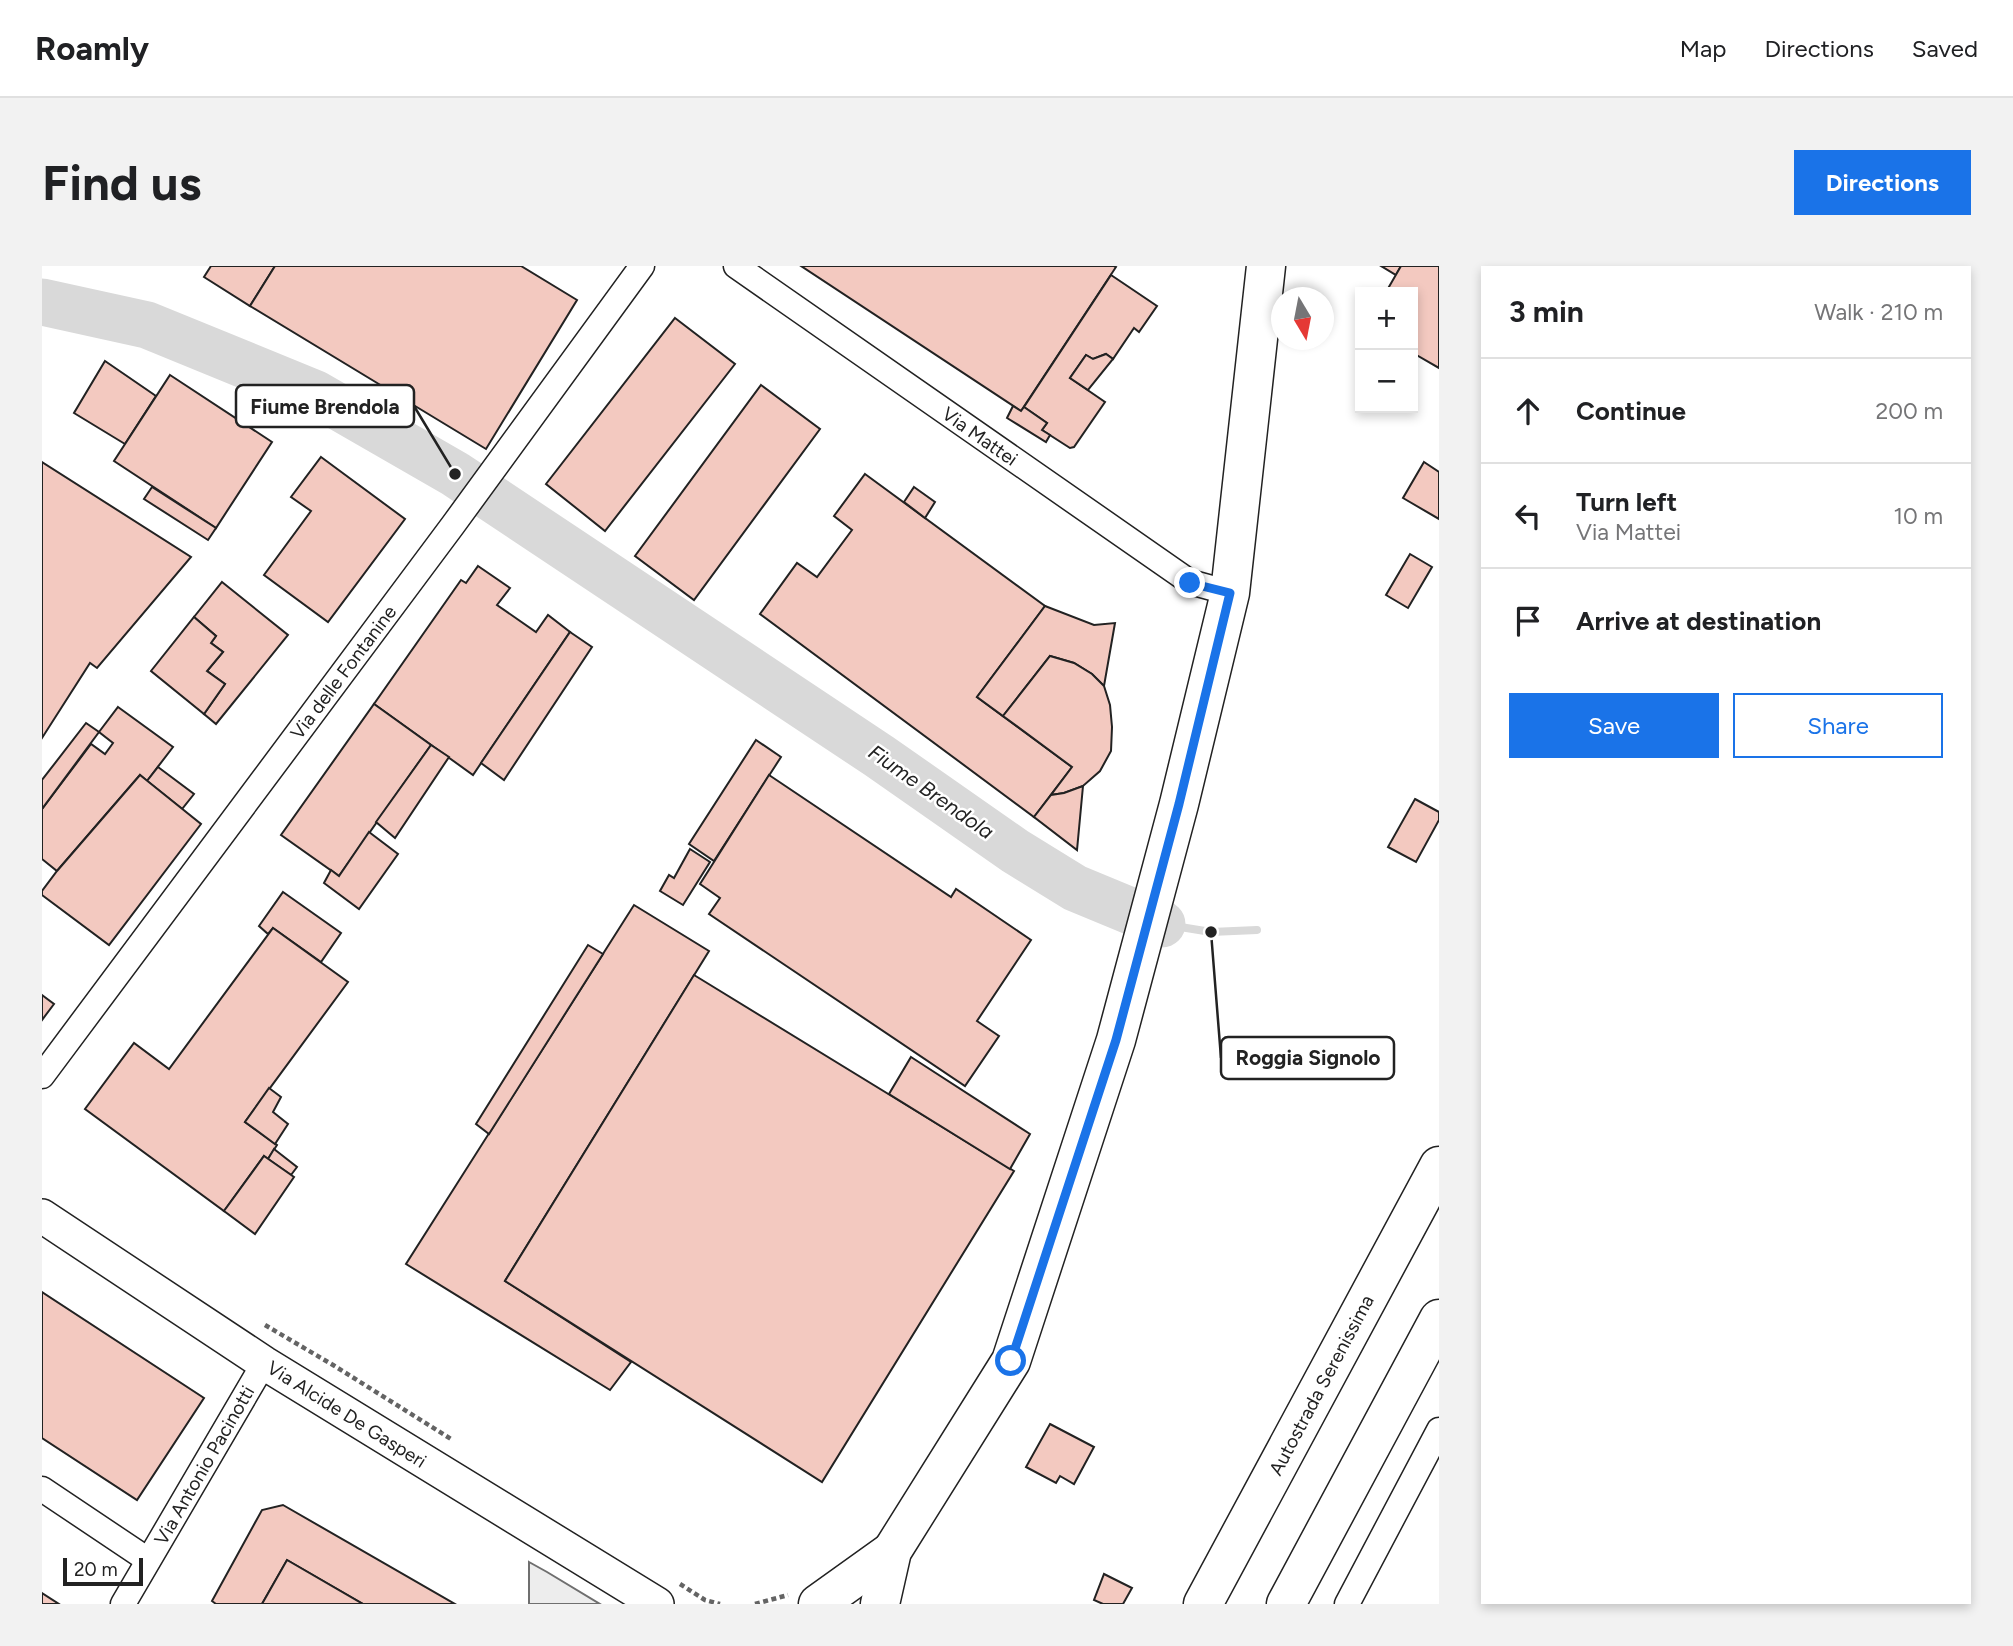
<!DOCTYPE html>
<html lang="en">
<head>
<meta charset="utf-8">
<style>
  :root { --surface:#fff; --page:#f2f2f2; --text:#202124; --muted:#757577; --line:#e0e0e0; --accent:#1a73e8 }
  body { margin:0; font-family:Figtree,sans-serif; background:var(--page); color:var(--text) }
  .controls { position:absolute; right:21px; top:21px; display:grid; overflow:hidden; border-radius:0px; box-shadow:0 4px 10px #0003 }
  .controls button { width:63px; height:63px; display:grid; place-items:center; padding:0; border:0; border-bottom:2px solid var(--line); background:var(--surface); color:var(--text); font:35px sans-serif }
  .compass { position:absolute; left:1229px; top:21px; width:63px; height:63px; border-radius:50%; background:var(--surface); box-shadow:0 4px 10px #0003; rotate:170deg }
  .scale { position:absolute; left:21px; bottom:18px; width:80px; box-sizing:border-box; padding-left:7px; border:4px solid #222; border-top:0; font-size:19px; line-height:24px; white-space:nowrap; color:#222; -webkit-text-stroke:5px #fff; paint-order:stroke }
  .stop { position:absolute; width:21px; height:21px; margin:-16px; border:5px solid #1a73e8; border-radius:50%; background:#fff }
  .stop.end { background:#1a73e8; border-color:#fff; box-shadow:0 2px 7px #0008 }
  .list { margin:0; padding:0; list-style:none }
  h2 { display:flex; justify-content:space-between; align-items:center; height:91px; margin:0; padding:0 28px; font-size:30px }
  h2 small { font-size:23px; font-weight:400; color:var(--muted) }
  .list li { display:grid; grid-template-columns:46px 1fr auto; gap:21px; align-items:center; box-sizing:border-box; height:105px; padding:0 28px; border-top:2px solid var(--line) }
  .list b { display:block; font-size:26px; white-space:nowrap }
  .list p { margin:0; font-size:23px; white-space:nowrap; color:var(--muted) }
  .list em { font-size:23px; font-style:normal; color:var(--muted) }
  .actions { display:flex; gap:14px; padding:21px 28px }
  .actions a { flex:1; padding:16px 0; border:2px solid var(--accent); border-radius:0px; text-align:center; font-size:24px; color:var(--accent) }
  .actions .main { background:var(--accent); color:#fff }
  .icon { flex:none; width:38px; height:38px; fill:none; stroke:currentColor; stroke-width:2; stroke-linecap:round; stroke-linejoin:round }
  .map { position:relative; flex:none; width:1397px; height:1338px; overflow:hidden; border-radius:0px }
  header { display:flex; align-items:center; gap:42px; box-sizing:border-box; height:98px; padding:0 35px; background:var(--surface); border-bottom:2px solid var(--line) }
  header strong { font-size:33px }
  nav { display:flex; gap:38px; margin-inline-start:auto; font-size:24px }
  .intro { display:flex; align-items:center; justify-content:space-between; box-sizing:border-box; height:168px; padding:0 42px }
  h1 { margin:0; font-size:49px }
  .button { padding:18px 32px; border-radius:0px; background:var(--accent); color:#fff; font-size:24px; font-weight:700 }
  main { display:flex; gap:42px; padding:0 42px }
  aside { flex:1; background:var(--surface); border-radius:0px; box-shadow:0 4px 10px #0003 }
  .map>svg:first-child { display:block }
</style>
</head>
<body>
<header>
<strong>Roamly</strong>
<nav><a>Map</a><a>Directions</a><a>Saved</a></nav>
</header>
<div class="intro"><h1>Find us</h1><a class="button">Directions</a></div>
<main>
<div class="map">
<svg width="1397" height="1338" viewBox="0 0 1397 1338">
  <rect width="100%" height="100%" fill="#fff"/>
  <path fill="#ededed" stroke="#6f6f6f" stroke-width="2" d="M487 1296 505 1306 558 1338H487Z"/>
  <g fill="none" stroke-linecap="round" stroke-linejoin="round">
    <path stroke="#d9d9d9" stroke-width="8" d="M1120 658 1169 666 1215 664"/>
    <path stroke="#d9d9d9" stroke-width="47" d="M0 36 105 59 274 128 413 208 837 490 973 585 1033 622 1120 658"/>
  </g>
  <g fill="#f3c9c0" stroke="#222" stroke-width="2">
    <path d="M169 0H233L208 40 162 11Z"/>
    <path d="M233 0H479L535 34 444 183 208 40Z"/>
    <path d="M759 0H1072L1074 1 979 145Z"/>
    <path d="M1339 0H1359L1354 9Z"/>
    <path d="M1359 0H1397V102L1371 87V26H1344Z"/>
    <path d="M1069 9 1115 40 1097 66 1092 62 1071 93 1064 88 1051 93 1044 89 1028 112 1063 136 1032 181 1028 182 1000 164 1005 157 982 141Z"/>
    <path d="M633 52 693 98 563 265 504 218Z"/>
    <path d="M1064 88 1071 93 1046 124 1028 112 1044 89 1051 93Z"/>
    <path d="M63 95 114 130 83 178 32 147Z"/>
    <path d="M128 109 230 176 174 262 72 195Z"/>
    <path d="M719 119 778 163 652 334 593 290Z"/>
    <path d="M971 140 979 145 982 141 1005 157 1000 164 1008 169 1004 176 965 152Z"/>
    <path d="M279 191 363 253 286 356 222 309 269 245 249 231Z"/>
    <path d="M0 196 149 291 55 402 48 397 0 472Z"/>
    <path d="M1382 196 1397 206V253L1361 232Z"/>
    <path d="M823 208 1003 340 935 431 1030 501 992 551 718 348 755 297 775 311 810 264 792 250Z"/>
    <path d="M110 221 174 262 166 274 102 233Z"/>
    <path d="M872 221 893 236 883 252 862 236Z"/>
    <path d="M1368 288 1390 301 1366 342 1344 329Z"/>
    <path d="M436 300 468 322 455 339 494 366 506 349 528 366 431 509 332 438 419 314 424 317Z"/>
    <path d="M180 316 246 369 174 458 162 448 183 418 165 405 181 386 169 377 174 370 152 351Z"/>
    <path d="M1003 340 1052 359 1073 357 1062 420 1050 408 1032 397 1008 390 961 450 935 431Z"/>
    <path d="M152 351 174 370 169 377 181 386 165 405 183 418 162 448 109 405Z"/>
    <path d="M528 366 550 381 462 514 439 497Z"/>
    <path d="M1008 390 1032 397 1050 408 1062 420 1068 439 1070 461 1069 485 1058 505 1041 520 1022 527 1009 529 1030 501 961 450Z"/>
    <path d="M332 438 389 479 297 610 239 569Z"/>
    <path d="M76 441 131 481 105 515 98 509 15 605 0 593V543L49 478 63 488 71 477 57 466Z"/>
    <path d="M44 457 57 466 0 543V514Z"/>
    <path d="M714 474 739 491 672 595 647 578Z"/>
    <path d="M389 479 407 491 353 572 334 556Z"/>
    <path d="M116 501 152 528 140 543 105 515Z"/>
    <path d="M98 509 159 558 67 679 0 629V625L15 605Z"/>
    <path d="M727 509 909 631 914 623 989 674 935 755 957 770 923 820 667 648 678 632 658 618Z"/>
    <path d="M1041 520 1035 584 992 551 1009 529 1022 527Z"/>
    <path d="M1373 533 1397 546V554L1374 596 1346 581Z"/>
    <path d="M327 566 356 588 317 643 282 617 289 604 297 610Z"/>
    <path d="M648 583 668 596 641 639 618 625 627 609 632 612Z"/>
    <path d="M241 626 299 667 279 696 231 662 226 668 217 660Z"/>
    <path d="M592 639 667 685 463 1015 589 1096 568 1124 364 998Z"/>
    <path d="M231 662 306 716 203 856 235 879 226 893 222 890 182 945 43 843 92 777 127 803Z"/>
    <path d="M546 679 561 688 447 868 434 858Z"/>
    <path d="M652 709 972 905 780 1216 463 1015Z"/>
    <path d="M0 729 12 738 0 754Z"/>
    <path d="M869 791 988 868 968 903 847 828Z"/>
    <path d="M227 822 239 831 231 846 246 858 233 878 203 856Z"/>
    <path d="M232 883 255 901 249 909 226 893Z"/>
    <path d="M222 890 252 911 213 968 182 945Z"/>
    <path d="M0 1026 162 1132 95 1234 0 1172Z"/>
    <path d="M1008 1158 1052 1181 1032 1218 1018 1210 1014 1217 984 1201Z"/>
    <path d="M241 1239 413 1338H321L245 1294 220 1338H174L170 1335 220 1244Z"/>
    <path d="M245 1294 321 1338H220Z"/>
    <path d="M1062 1308 1090 1322 1081 1338H1061L1052 1334Z"/>
    <path d="M0 1327 17 1338H0Z"/>
  </g>
  <g fill="none" stroke-linecap="round" stroke-linejoin="round">
    <g stroke="#222" stroke-width="27">
      <g id="street">
        <path d="M694 0 1148 316 1188 327"/>
        <path d="M0 810 411 259 600 0"/>
        <path d="M0 1223 106 1294"/>
        <path d="M81 1338 222 1097"/>
        <path d="M1305 1338 1397 1164"/>
      </g>
    </g>
    <g stroke="#222" stroke-width="36">
      <path id="secondary" d="M0 950 222 1097 615 1338"/>
    </g>
    <g stroke="#222" stroke-width="41">
      <g id="primary">
        <path d="M776 1338 850 1285"/>
        <path d="M838 1338 850 1285 969 1095 1074 774 1137 538 1188 327 1224 0"/>
      </g>
    </g>
    <g stroke="#222" stroke-width="41">
      <g id="highway">
        <path d="M1161 1338 1397 900"/>
        <path d="M1244 1338 1397 1053"/>
      </g>
    </g>
    <g stroke="#646464" stroke-width="4.5" stroke-dasharray="5 3.5" stroke-linecap="butt">
      <path d="M223 1059 291 1099 409 1173"/>
      <path d="M638 1318 663 1334 678 1338"/>
      <path d="M713 1338 746 1329"/>
    </g>
    <use href="#street" stroke="#fff" stroke-width="24"/>
    <use href="#secondary" stroke="#fff" stroke-width="33"/>
    <use href="#primary" stroke="#fff" stroke-width="38"/>
    <use href="#highway" stroke="#fff" stroke-width="38"/>
  </g>
  <g fill="none" stroke-linecap="round" stroke-linejoin="round">
    <path stroke="#1a73e8" stroke-width="9" d="M969 1095 1074 774 1137 538 1188 327 1148 317"/>
  </g>
  <g text-anchor="middle" stroke-width="5" stroke-linejoin="round" paint-order="stroke">
    <g font-size="19" fill="#222" stroke="#fff">
      <text transform="translate(938 170) rotate(35)" y="7">Via Mattei</text>
      <text transform="translate(301 406) rotate(-53)" y="7">Via delle Fontanine</text>
      <text transform="translate(1279 1119) rotate(-62)" y="7">Autostrada Serenissima</text>
      <text transform="translate(305 1148) rotate(32)" y="7">Via Alcide De Gasperi</text>
      <text transform="translate(162 1199) rotate(-60)" y="7">Via Antonio Pacinotti</text>
    </g>
    <g font-size="21" font-style="italic" fill="#222" stroke="#fff">
      <text transform="translate(889 526) rotate(35)" y="7">Fiume Brendola</text>
    </g>
  </g>
  <path fill="none" stroke="#222" stroke-width="2.5" d="M413 208L372 140M1169 666L1179 792"/>
  <g fill="#222" stroke="#fff" stroke-width="2.5">
    <circle cx="413" cy="208" r="7"/>
    <circle cx="1169" cy="666" r="7"/>
  </g>
  <g fill="#fff" stroke="#222" stroke-width="2.5">
    <rect x="194" y="119" width="178" height="42" rx="7"/>
    <rect x="1179" y="771" width="173" height="42" rx="7"/>
  </g>
  <g font-size="21" text-anchor="middle" font-weight="bold" fill="#222">
    <text x="283" y="148">Fiume Brendola</text>
    <text x="1266" y="799">Roggia Signolo</text>
  </g>
</svg>
<div class="controls">
<button>+</button>
<button>−</button>
</div>
<svg class="compass" viewBox="-18 -18 36 36"><path d="M0-13l5 13h-10z" fill="#e53935"/><path d="M0 13l5-13h-10z" fill="#757577"/></svg>
<div class="scale">20 m</div>
<div class="stop" style="left:969px;top:1095px"></div>
<div class="stop end" style="left:1148px;top:317px"></div>
</div>
<aside>
<h2>3 min<small>Walk · 210 m</small></h2>
<ul class="list">
<li><svg class="icon" aria-label="ahead" viewBox="0 0 24 24"><path d="M12 20V5M6 11l6-6 6 6"/></svg><div><b>Continue</b></div><em>200 m</em></li>
<li><svg class="icon" aria-label="left" viewBox="0 0 24 24"><path d="M17 20v-9H6M10 6l-5 5 5 5"/></svg><div><b>Turn left</b><p>Via Mattei</p></div><em>10 m</em></li>
<li><svg class="icon" aria-label="arrive" viewBox="0 0 24 24"><path d="M6 21V4h12l-3 4 3 4H6"/></svg><div><b>Arrive at destination</b></div></li>
</ul>
<div class="actions"><a class="main">Save</a><a>Share</a></div>
</aside>
</main>
</body>
</html>
